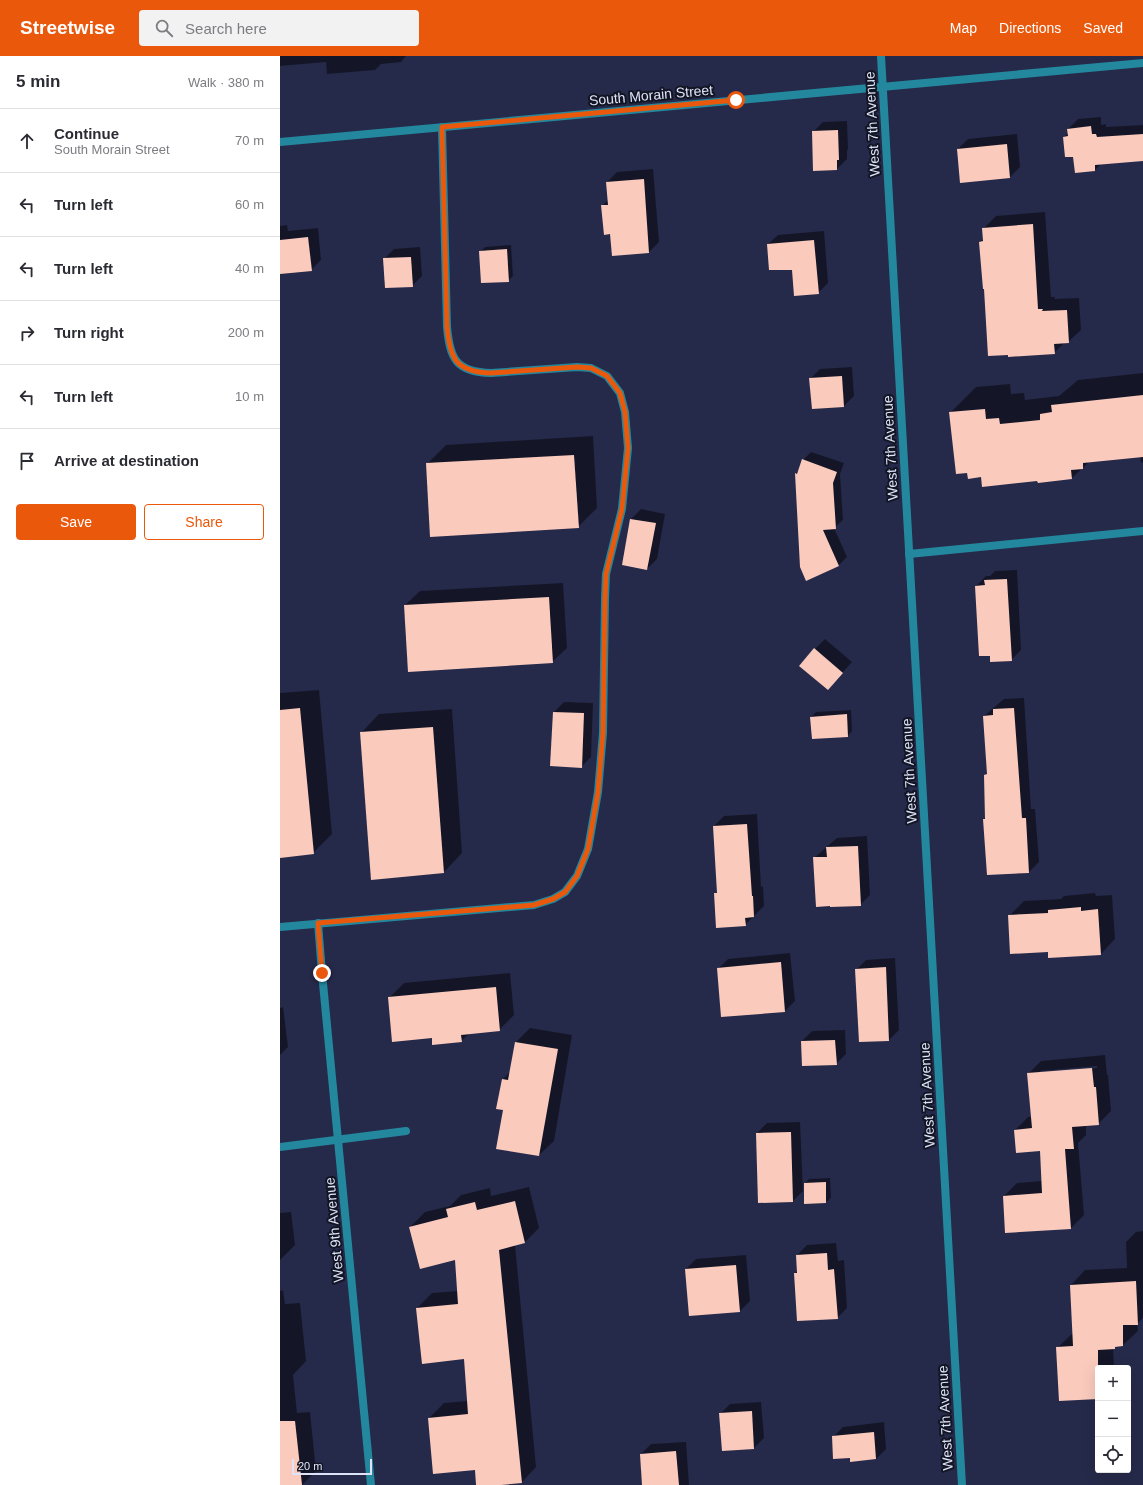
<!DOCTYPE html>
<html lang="en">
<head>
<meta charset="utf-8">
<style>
  :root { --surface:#fff; --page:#f2f2f3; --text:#2b2b33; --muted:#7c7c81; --line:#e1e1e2; --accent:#ea580c }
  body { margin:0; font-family:Helvetica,sans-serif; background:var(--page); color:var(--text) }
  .controls { position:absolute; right:12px; bottom:12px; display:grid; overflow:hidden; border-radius:4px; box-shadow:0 4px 16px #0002 }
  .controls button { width:36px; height:36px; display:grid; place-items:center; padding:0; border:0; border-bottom:1px solid var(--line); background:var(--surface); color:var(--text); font:20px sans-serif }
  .scale { position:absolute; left:12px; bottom:10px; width:80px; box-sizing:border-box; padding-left:4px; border:2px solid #dfe3f8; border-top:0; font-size:11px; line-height:14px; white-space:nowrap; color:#dfe3f8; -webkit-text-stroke:3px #121523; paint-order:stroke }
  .stop { position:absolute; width:12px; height:12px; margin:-9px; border:3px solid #ea580c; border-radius:50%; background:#fff }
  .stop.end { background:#ea580c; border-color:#fff; box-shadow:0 1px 4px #0008 }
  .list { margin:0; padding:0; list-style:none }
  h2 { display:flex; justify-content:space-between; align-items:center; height:52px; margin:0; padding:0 16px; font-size:17px }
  h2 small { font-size:13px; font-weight:400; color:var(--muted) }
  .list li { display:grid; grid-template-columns:26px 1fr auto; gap:12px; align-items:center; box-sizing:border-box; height:64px; padding:0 16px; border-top:1px solid var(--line) }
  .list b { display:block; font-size:15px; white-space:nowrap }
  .list p { margin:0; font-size:13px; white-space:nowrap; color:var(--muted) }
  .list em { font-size:13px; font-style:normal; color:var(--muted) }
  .actions { display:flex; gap:8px; padding:12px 16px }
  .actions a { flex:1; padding:9px 0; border:1px solid var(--accent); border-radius:4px; text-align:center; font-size:14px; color:var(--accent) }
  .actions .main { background:var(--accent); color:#fff }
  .icon { flex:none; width:22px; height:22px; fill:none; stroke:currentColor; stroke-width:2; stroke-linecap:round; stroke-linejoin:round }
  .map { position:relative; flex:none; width:863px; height:1429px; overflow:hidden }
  header { display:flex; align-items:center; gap:24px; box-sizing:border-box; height:56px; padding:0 20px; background:var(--accent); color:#fff }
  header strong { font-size:19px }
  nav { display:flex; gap:22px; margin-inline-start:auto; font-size:14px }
  .search { width:280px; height:36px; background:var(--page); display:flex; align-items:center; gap:10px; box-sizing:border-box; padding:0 14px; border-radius:4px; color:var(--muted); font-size:15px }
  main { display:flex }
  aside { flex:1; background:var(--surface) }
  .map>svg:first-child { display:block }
</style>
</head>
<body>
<header>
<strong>Streetwise</strong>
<div class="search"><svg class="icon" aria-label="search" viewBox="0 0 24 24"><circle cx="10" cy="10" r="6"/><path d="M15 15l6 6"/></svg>Search here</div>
<nav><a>Map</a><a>Directions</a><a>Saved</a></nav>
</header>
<main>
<aside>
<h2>5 min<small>Walk · 380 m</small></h2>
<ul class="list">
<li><svg class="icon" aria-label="ahead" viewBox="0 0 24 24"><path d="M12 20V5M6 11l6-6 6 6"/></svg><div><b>Continue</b><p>South Morain Street</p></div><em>70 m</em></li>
<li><svg class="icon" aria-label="left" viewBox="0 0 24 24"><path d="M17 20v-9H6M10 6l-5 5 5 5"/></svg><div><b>Turn left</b></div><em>60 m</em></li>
<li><svg class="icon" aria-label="left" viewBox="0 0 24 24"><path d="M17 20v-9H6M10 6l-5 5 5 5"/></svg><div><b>Turn left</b></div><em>40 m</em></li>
<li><svg class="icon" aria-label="right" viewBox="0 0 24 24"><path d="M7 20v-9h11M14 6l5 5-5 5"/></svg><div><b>Turn right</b></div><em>200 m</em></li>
<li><svg class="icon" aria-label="left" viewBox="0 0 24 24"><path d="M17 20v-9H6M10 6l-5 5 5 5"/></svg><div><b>Turn left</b></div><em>10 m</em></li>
<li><svg class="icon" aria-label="arrive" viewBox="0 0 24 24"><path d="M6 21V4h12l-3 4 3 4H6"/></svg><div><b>Arrive at destination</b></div></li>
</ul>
<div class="actions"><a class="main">Save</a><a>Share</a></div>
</aside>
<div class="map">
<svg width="863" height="1429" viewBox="0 0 863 1429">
  <rect width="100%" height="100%" fill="#262a4a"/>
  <g fill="#0007" fill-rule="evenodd">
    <path d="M0 0H126L121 6 101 8 95 14 47 18 46 6 0 10Z"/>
    <path d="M821 61V69L826 68V71L863 69V104L822 107 815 114 794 99 784 81 788 77V73L798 63Z"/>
    <path d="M567 65 568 93 567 95V103L557 113 534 114 533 76 543 66Z"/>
    <path d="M737 78 740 111 730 121 678 93 688 83Z"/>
    <path d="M373 113 379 186 369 196 322 150 329 143 327 126 337 116Z"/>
    <path d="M765 156 771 241H775L774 243 799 242 801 274 788 286H785L774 297 705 232 700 186 704 182 703 173 716 160Z"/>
    <path d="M7 169 8 175 38 172 41 204 31 214 0 217V170Z"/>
    <path d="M544 175 548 227 538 237 488 188 498 179Z"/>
    <path d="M231 189 233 220 228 225 200 196 205 191Z"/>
    <path d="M140 191 142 220 132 230 104 203 114 193Z"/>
    <path d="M572 311 574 340 564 350 530 323 540 313Z"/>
    <path d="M863 317V406L861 407 860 400 809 406 792 422 758 424 702 420 670 357 696 331 730 328 731 338 744 337 745 344 779 340 798 324Z"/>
    <path d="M313 380 317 452 298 471 147 408 166 389Z"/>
    <path d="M531 396 564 407 560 418 563 464 554 472 567 501 559 509 526 524 521 510 516 417 519 415 523 404Z"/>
    <path d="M361 453 385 458 377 503 367 513 343 508 351 463Z"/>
    <path d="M737 514 741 594 731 604 711 599 696 530 706 520H710L715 515Z"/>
    <path d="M283 527 287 592 272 606 125 549 140 535Z"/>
    <path d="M545 583 572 606 548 633 535 593Z"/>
    <path d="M39 634 52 778 33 797 0 801V637Z"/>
    <path d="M744 642 751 753H755L759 806 749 816 704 763 706 761 705 719 708 716 704 660 724 643Z"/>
    <path d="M284 646 313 647 311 701 301 711 274 656Z"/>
    <path d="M172 653 182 797 164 816 81 677 99 658Z"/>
    <path d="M571 654 572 675 568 680 531 661 536 656Z"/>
    <path d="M477 758 481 831 483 830 484 850 465 869 435 838 438 835 434 770 444 760Z"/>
    <path d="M587 780 590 839 580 849 534 802 557 782Z"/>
    <path d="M815 837 816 840 832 839 835 883 821 898 769 894 729 860 744 845 781 843 784 840Z"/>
    <path d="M510 897 515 945 505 955 438 913 448 903Z"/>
    <path d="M615 902 619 974 609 984 576 914 586 904Z"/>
    <path d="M230 917 234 959 219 974 190 977 181 985 153 981 109 942 124 927Z"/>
    <path d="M3 951 8 991 0 999V952Z"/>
    <path d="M250 972 292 979 274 1085 259 1099 217 1092 224 1053 223 1023 231 1015 236 986Z"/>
    <path d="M565 974 566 998 556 1008 522 985 532 975Z"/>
    <path d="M825 999 827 1019H828L831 1055 818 1068 806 1069V1079L798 1087 804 1159 791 1172 724 1140 737 1127 762 1125 760 1094 735 1074 748 1061H752L748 1018 761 1005ZM817 1010V1012L760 1017V1015Z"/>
    <path d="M520 1066 523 1135 513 1145 477 1077 487 1067Z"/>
    <path d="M550 1122 551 1142 546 1146 525 1127 529 1123Z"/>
    <path d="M249 1131 259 1172 244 1187 235 1189 256 1411 242 1426 198 1429 196 1413 149 1362 164 1347 188 1345 185 1302 137 1252 152 1237 178 1235 176 1203 130 1171 145 1156 170 1150 181 1139 210 1132 211 1140Z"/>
    <path d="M11 1156 15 1189 0 1204V1157Z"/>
    <path d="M863 1175V1262L857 1268 858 1275 843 1289 837 1290 833 1292 834 1312H818V1342L777 1292 793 1277 791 1229 805 1214 847 1212 846 1186 856 1176Z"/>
    <path d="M556 1187 558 1205 564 1204 567 1252 557 1262 515 1217 518 1214 517 1199 527 1189Z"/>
    <path d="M466 1199 470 1245 460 1255 406 1213 416 1203Z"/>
    <path d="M3 1234 5 1248 20 1247 26 1305 13 1319 17 1357 30 1356 36 1415 22 1429H0V1235Z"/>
    <path d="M481 1346 484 1382 474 1392 440 1358 450 1348Z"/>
    <path d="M604 1366 606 1393 596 1403 570 1401 553 1381 563 1371Z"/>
    <path d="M406 1386 409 1429H363L361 1398 371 1388Z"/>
  </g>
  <g fill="#facabd">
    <path d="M811 70 812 78H816L817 81 863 78V105L815 109V115L795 117 793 101H785L783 81 788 80 787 73Z"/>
    <path d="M558 74 559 104H557V114L533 115 532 75Z"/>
    <path d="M727 88 730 122 680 127 677 93Z"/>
    <path d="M364 123 369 197 332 200 330 178 324 179 321 149H328L326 126Z"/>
    <path d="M753 168 758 253H763L762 255 787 254 789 287 774 288 775 298 728 301V299L708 300 704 233H703L699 186 703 185 702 172Z"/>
    <path d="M28 181 32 215 0 218V184Z"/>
    <path d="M534 184 539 238 514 240 512 214H489L487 188Z"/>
    <path d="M227 193 229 226 201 227 199 195Z"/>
    <path d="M131 201 133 231 105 232 103 202Z"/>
    <path d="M562 320 564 351 532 353 529 322Z"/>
    <path d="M863 339V401L803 407V413L791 414 792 423 758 427 757 425 702 431 701 421 688 423 687 417 676 418 669 356 705 353 706 363 719 362 720 368 760 364V358L772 356 771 349Z"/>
    <path d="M294 399 299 472 150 481 146 407Z"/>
    <path d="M522 403 557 416 553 427 556 473 543 474 559 510 526 525 520 511 515 417 517 418Z"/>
    <path d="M350 463 376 467 367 514 342 509Z"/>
    <path d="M727 523 732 605 710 606V600H699L695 530 705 529 704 524Z"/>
    <path d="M269 541 273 607 128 616 124 549Z"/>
    <path d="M534 592 563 617 548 634 519 610Z"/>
    <path d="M20 652 34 798 0 802V654Z"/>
    <path d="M734 652 742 762H746L749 817 707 819 703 763H705L704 719 707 718 703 660 713 659V653Z"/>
    <path d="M273 656 304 657 302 712 270 710Z"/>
    <path d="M567 658 568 681 532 683 530 661Z"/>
    <path d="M153 671 164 817 91 824 80 676Z"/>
    <path d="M467 768 472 840H473L474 861 465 862 466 870 436 872 434 837H437L433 770Z"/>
    <path d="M578 790 581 850 550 851V850L536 851 533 801H547L546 791Z"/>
    <path d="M801 851V855L818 853 821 899 768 902V896L730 898 728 859 768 857V854Z"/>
    <path d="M501 906 505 956 441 961 437 912Z"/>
    <path d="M606 911 609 985 579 986 575 913Z"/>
    <path d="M216 931 220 975 181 979 182 986 152 989V982L112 986 108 941Z"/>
    <path d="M555 984 557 1009 522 1010 521 985Z"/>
    <path d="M235 986 278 993 259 1100 216 1093 223 1054 216 1053 222 1023 228 1024Z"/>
    <path d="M812 1012 814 1031H816L819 1069 792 1071 794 1093H785L791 1173 725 1177 723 1140 762 1137 760 1095 736 1097 734 1074 752 1072 747 1017Z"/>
    <path d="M511 1076 513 1146 478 1147 476 1077Z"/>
    <path d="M546 1126V1147L524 1148V1127Z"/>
    <path d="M235 1145 245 1187 219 1194 242 1427 221 1429H196L195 1414 153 1418 148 1362 188 1358 184 1303 142 1308 136 1252 178 1248 175 1204 140 1213 129 1171 168 1161 166 1153 195 1146 197 1154Z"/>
    <path d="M547 1197 548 1214 554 1213 558 1263 517 1265 514 1217H517L516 1199Z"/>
    <path d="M456 1209 460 1256 409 1260 405 1213Z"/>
    <path d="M856 1225 858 1269H843V1290L835 1291V1293L818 1294V1343L779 1345 776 1291 793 1290 790 1229Z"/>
    <path d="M472 1355 474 1393 442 1395 439 1357Z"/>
    <path d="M0 1365H15L22 1429H0Z"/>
    <path d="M594 1376 596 1403 570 1406V1402L553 1403 552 1380Z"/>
    <path d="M396 1395 399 1429H362L360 1398Z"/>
  </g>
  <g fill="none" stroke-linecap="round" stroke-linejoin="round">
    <g stroke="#23889e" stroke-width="8">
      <path d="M629 498 863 475"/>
      <path d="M38 867 42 917"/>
      <path d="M0 871 254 849 273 843 285 836 297 820 308 793 318 736 323 677 325 542 326 518 342 453 348 392 345 356 340 337 327 320 311 312 297 311 211 317C176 316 170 303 167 271L162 71"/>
    </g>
    <g stroke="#23889e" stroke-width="8">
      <path d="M42 917 91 1429"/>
      <path d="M0 1091 126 1075"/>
    </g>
    <g stroke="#23889e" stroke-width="8">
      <path d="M601 0 682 1429"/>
      <path d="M0 86 863 7"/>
    </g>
  </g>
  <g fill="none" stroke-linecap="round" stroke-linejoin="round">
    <path stroke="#ea580c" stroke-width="5" d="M42 917 38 867 254 849 273 843 285 836 297 820 308 793 318 736 323 677 325 542 326 518 342 453 348 392 345 356 340 337 327 320 311 312 297 311 211 317C176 316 170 303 167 271L162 71 456 44"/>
  </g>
  <g text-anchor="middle" stroke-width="4" stroke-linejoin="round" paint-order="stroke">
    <g font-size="14" fill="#dfe3f8" stroke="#121523">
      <text transform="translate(371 39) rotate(-5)" y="5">South Morain Street</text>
      <text transform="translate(592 68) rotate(-93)" y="5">West 7th Avenue</text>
      <text transform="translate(610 392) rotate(-93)" y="5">West 7th Avenue</text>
      <text transform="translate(629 715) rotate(-93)" y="5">West 7th Avenue</text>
      <text transform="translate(647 1039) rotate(-93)" y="5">West 7th Avenue</text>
      <text transform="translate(54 1174) rotate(-95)" y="5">West 9th Avenue</text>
      <text transform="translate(665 1362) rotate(-93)" y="5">West 7th Avenue</text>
    </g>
  </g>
</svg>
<div class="controls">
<button>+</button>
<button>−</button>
<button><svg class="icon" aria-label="locate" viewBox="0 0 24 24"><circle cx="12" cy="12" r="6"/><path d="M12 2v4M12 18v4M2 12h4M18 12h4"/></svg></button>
</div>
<div class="scale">20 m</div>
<div class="stop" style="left:456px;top:44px"></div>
<div class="stop end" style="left:42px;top:917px"></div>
</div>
</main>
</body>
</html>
